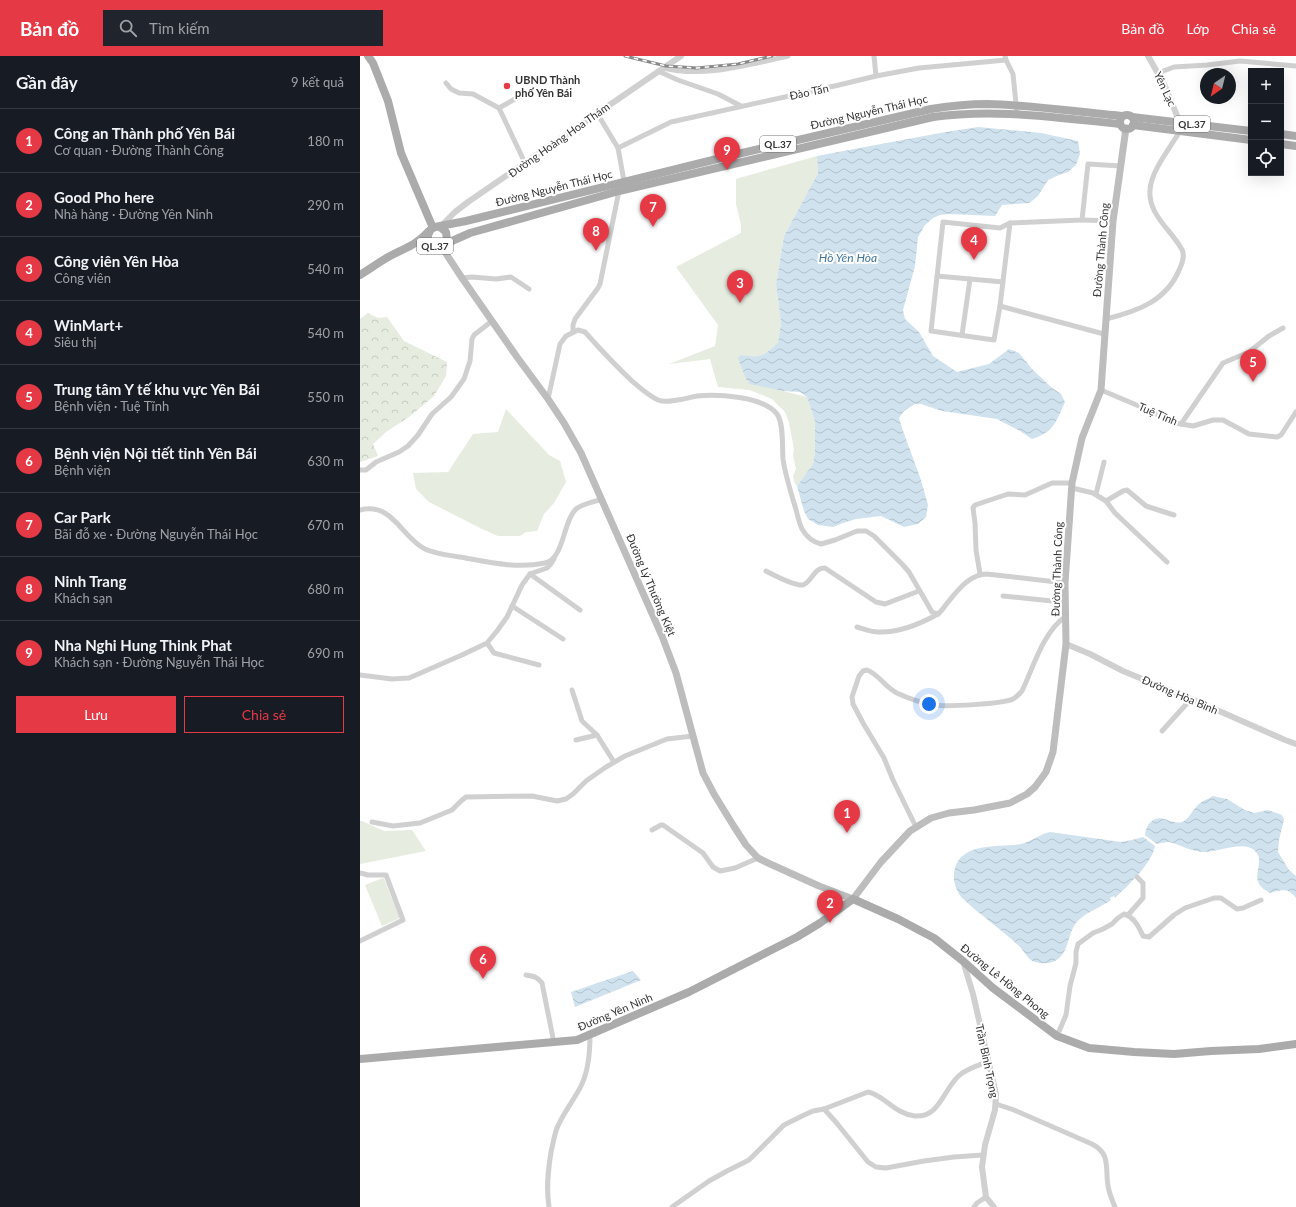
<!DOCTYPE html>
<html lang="vi">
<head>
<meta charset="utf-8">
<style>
  :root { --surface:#171b24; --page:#20242c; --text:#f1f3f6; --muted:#9ea1a6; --line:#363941; --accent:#e63946 }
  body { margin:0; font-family:Lato,sans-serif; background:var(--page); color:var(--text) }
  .controls { position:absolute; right:12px; top:12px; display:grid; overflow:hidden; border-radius:0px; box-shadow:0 4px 16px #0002 }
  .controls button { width:36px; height:36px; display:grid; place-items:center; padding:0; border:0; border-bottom:1px solid var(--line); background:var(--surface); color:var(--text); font:20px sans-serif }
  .compass { position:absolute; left:840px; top:12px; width:36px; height:36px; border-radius:50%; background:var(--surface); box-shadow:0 4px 16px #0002; rotate:215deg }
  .you { position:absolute; left:569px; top:648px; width:14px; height:14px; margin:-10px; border:3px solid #fff; border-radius:50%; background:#1a73e8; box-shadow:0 0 0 6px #1a73e833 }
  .badge { display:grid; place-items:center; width:26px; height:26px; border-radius:50%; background:var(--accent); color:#fff; font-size:13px; font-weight:700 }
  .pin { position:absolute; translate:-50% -33px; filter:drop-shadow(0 1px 2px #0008) }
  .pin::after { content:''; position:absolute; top:21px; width:14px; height:12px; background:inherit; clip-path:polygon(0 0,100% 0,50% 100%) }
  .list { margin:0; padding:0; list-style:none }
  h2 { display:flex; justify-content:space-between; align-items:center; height:52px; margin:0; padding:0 16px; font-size:17px }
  h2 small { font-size:13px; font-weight:400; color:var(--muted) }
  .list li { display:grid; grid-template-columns:26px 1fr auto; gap:12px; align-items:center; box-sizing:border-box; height:64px; padding:0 16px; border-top:1px solid var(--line) }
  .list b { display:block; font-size:15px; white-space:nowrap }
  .list p { margin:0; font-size:13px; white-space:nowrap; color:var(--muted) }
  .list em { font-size:13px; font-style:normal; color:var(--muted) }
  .actions { display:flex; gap:8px; padding:12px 16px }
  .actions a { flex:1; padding:9px 0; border:1px solid var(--accent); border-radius:0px; text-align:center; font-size:14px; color:var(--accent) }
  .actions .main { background:var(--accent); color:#fff }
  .icon { flex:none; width:22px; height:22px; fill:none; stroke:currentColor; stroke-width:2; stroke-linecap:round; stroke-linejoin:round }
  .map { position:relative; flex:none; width:936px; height:1151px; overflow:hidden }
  header { display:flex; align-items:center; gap:24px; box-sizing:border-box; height:56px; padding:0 20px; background:var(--accent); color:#fff }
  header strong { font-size:19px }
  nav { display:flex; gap:22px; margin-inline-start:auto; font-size:14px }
  .search { width:280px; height:36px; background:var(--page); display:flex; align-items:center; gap:10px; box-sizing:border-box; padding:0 14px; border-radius:0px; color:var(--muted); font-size:15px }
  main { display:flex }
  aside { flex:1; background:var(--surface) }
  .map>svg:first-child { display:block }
</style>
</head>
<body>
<header>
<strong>Bản đồ</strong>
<div class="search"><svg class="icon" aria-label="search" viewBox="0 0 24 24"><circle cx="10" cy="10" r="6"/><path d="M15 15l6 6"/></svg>Tìm kiếm</div>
<nav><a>Bản đồ</a><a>Lớp</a><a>Chia sẻ</a></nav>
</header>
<main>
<aside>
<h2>Gần đây<small>9 kết quả</small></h2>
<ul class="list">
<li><span class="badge">1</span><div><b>Công an Thành phố Yên Bái</b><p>Cơ quan · Đường Thành Công</p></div><em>180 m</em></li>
<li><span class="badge">2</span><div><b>Good Pho here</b><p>Nhà hàng · Đường Yên Ninh</p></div><em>290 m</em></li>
<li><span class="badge">3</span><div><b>Công viên Yên Hòa</b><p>Công viên</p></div><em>540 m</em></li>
<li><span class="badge">4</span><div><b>WinMart+</b><p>Siêu thị</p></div><em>540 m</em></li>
<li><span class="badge">5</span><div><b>Trung tâm Y tế khu vực Yên Bái</b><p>Bệnh viện · Tuệ Tĩnh</p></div><em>550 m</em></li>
<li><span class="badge">6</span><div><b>Bệnh viện Nội tiết tỉnh Yên Bái</b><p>Bệnh viện</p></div><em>630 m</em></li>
<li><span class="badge">7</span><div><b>Car Park</b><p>Bãi đỗ xe · Đường Nguyễn Thái Học</p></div><em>670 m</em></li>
<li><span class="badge">8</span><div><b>Ninh Trang</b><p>Khách sạn</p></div><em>680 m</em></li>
<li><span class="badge">9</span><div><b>Nha Nghi Hung Think Phat</b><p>Khách sạn · Đường Nguyễn Thái Học</p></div><em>690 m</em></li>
</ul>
<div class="actions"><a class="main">Lưu</a><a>Chia sẻ</a></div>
</aside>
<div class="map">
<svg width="936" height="1151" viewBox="0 0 936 1151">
  <defs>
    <pattern id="forest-crowns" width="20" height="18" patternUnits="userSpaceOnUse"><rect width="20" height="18" fill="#e6ecdf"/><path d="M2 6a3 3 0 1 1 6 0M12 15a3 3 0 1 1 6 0" fill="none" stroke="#c6cbc0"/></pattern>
    <pattern id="water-waves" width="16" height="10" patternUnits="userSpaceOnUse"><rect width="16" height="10" fill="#cfe2ee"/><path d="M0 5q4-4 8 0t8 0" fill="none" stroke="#b2c2cd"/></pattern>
  </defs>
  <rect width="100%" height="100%" fill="#fff"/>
  <g fill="#e6ecdf">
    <path d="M457 100 458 117 424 180 416 229 421 266 418 287 402 300 395 301 381 299 424 335H423L447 341 455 365V396L453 408 437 430 434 426 433 420 436 413 433 400 434 393 429 367 425 356 412 343 400 338 389 334 358 331 350 303 309 308 355 290 358 269 316 211 381 177V169L376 148V123Z"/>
    <path d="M146 353 189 399 200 405 206 426 194 447 184 458 177 475 166 476 160 480H138L122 473 69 446 56 433 53 417 88 416 113 378 138 376Z"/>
    <path d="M0 765H2L24 775 52 774 66 795 0 808Z"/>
    <path d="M23 822 24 823 40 862 22 870 5 829Z"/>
  </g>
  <path fill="url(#forest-crowns)" d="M8 257 18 262 27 261 44 285 87 306 86 320 74 340 49 361 26 376 13 388 18 400 0 406V263Z"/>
  <g fill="url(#water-waves)">
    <path d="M618 71 681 77 718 85 720 98 716 109 708 116 699 119 688 124 678 140 669 147 642 149 635 160 589 158 580 159 573 162 565 169 558 181 555 210 543 254 545 263 559 276 573 300 597 316 629 308 649 293 659 297 672 313 691 331 701 338 705 346C696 366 694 376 672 383L660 375 637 363 582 355 561 348H555L544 355 539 362 542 372 561 424 568 449 566 461 558 468 544 471 521 460 496 463 483 467 473 471 458 469 448 463 444 455 437 430 453 408 455 396V365L447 341 440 336 423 335 390 328 386 323 378 302 381 299C403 302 401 301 418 287L421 266 416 229 424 180 458 117 457 100 580 77Z"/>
    <path d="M853 740 867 743 885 754 894 757 908 754 922 759 924 764 919 784 918 796 929 814 936 820V842C928 831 922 834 910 837 884 824 908 807 895 795 884 784 859 796 845 796 832 796 821 789 809 786 806 786 801 787 797 788L785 779C786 773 787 769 792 765 802 757 811 769 822 766 829 763 832 755 837 750 841 745 848 743 853 740Z"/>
    <path d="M690 776 761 786C769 785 775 783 783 781L795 790C794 793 793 797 792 799 783 816 768 829 755 842L754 840 750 842 751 844C740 852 721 858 714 870 708 880 708 896 698 903 692 908 682 908 675 906 668 904 664 895 660 891 641 873 620 859 601 841 595 832 592 823 595 812 603 785 641 792 661 788 672 785 680 778 690 776Z"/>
    <path d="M273 915 281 924 215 951 211 936Z"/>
  </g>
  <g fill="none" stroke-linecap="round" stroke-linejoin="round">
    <g stroke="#d0d0d0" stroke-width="5">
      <path d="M514 0 516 20"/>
      <path d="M645 0 646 4 653 18 657 58"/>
      <path d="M303 12C344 22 387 9 428 0"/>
      <path d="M298 15 318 24 358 38 381 50"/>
      <path d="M798 17 814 11 847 9 880 5 936 10"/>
      <path d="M86 27 91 33 99 37 113 38 139 52 165 107"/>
      <path d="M139 52 171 34"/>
      <path d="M237 57 258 92 264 125"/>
      <path d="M258 92 311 66 479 29 516 20 559 12 646 4"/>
      <path d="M722 164 753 165"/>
      <path d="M650 167 640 250 744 278"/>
      <path d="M577 220 643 226"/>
      <path d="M102 222 112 221 136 223 151 221 169 233"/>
      <path d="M640 250 634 284 571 275 583 166 640 172 650 167 722 164 728 108 761 110"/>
      <path d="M746 263C778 255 807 245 820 212 823 206 825 197 821 192 810 173 788 158 790 134 791 115 810 92 820 75"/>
      <path d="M213 276V269L215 263 238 232 240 228 259 135"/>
      <path d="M602 279 610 223"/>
      <path d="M741 334 786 353 815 367 833 370 853 364H863L889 378 917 381 921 379 936 356"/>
      <path d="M188 343 200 288 206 280 218 274 225 276C240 293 256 310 273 326 280 332 289 340 298 344 307 348 327 342 337 340 357 338 403 340 417 358 424 368 422 391 423 403 425 418 430 433 434 447 437 455 438 465 442 473 446 480 453 486 461 488L475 484 497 475H506L514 480 542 508 549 516 572 556 578 558C582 555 584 551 588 546 598 534 610 518 627 518L705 527"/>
      <path d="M821 368 863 307 889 296 909 280 923 272"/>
      <path d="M0 414H6L16 406 39 396 48 390 58 379 72 358 91 341 104 323 110 305 112 283 114 279 132 265"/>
      <path d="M712 432 733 437 746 445 755 457 807 506"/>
      <path d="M736 438 744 406"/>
      <path d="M746 445 763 435 767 434 786 450 814 459"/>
      <path d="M0 454C33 446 41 481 65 493 75 498 88 499 100 501 128 506 156 513 185 507 204 503 203 465 216 453 222 448 234 446 242 443"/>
      <path d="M406 515C414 519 434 530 443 529 452 526 454 511 465 512L516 546 525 548 559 535"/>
      <path d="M170 518 220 554"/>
      <path d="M620 518 616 494 615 467 613 452 615 449 648 438 665 439 692 427H712"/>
      <path d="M643 540 692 545H705"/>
      <path d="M152 550 203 583"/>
      <path d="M497 571C504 573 511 576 518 576 539 577 560 568 578 558"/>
      <path d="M127 587 134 597 179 609"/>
      <path d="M0 619 32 623 49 622 102 599 127 587 137 575 147 561 162 529 170 518 187 512 190 509 194 503"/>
      <path d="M212 634 222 665 237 679 254 706"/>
      <path d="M802 675 831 643"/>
      <path d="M216 684 237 679"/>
      <path d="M12 766 33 770 60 767 92 754 101 745 106 741 172 740 197 745 206 743 213 738 226 725 246 711 265 700 307 683 333 680"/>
      <path d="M556 771 533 724 524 702 503 667 493 648 492 641 499 620 503 615 507 614C520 619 526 633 539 638 550 643 562 647 574 649 585 651 643 648 653 643 657 641 659 638 662 635 674 610 683 576 706 560"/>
      <path d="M292 774 301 769H303L343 797 353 811 360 815 375 812 398 802"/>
      <path d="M0 817 8 819H26L43 864 0 885"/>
      <path d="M768 859 783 842V827L777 821"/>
      <path d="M166 919C173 920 178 921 182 927L194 987"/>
      <path d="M697 980 706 959 710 930 716 907V896L718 888 733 877 743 873 752 868 758 862 764 858C774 861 779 871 783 880L789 881 814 859 825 852 854 842H861L877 853 883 852 901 844"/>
      <path d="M636 1048 654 1054 732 1088C751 1098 745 1111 748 1130 749 1137 752 1144 755 1151"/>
      <path d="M464 1053 475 1065 508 1106 516 1111 526 1112 564 1105 594 1101 623 1099"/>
      <path d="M189 1151C186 1132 188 1115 191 1096 193 1088 194 1080 197 1072 203 1057 214 1044 221 1030 229 1014 230 996 230 979"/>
      <path d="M312 1151 349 1125 367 1115 389 1104 424 1069 442 1060 453 1055 464 1053 508 1036C524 1039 535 1058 555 1060 581 1062 584 1030 601 1018 609 1012 620 1009 629 1005"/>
      <path d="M614 1151 617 1147 626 1141"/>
    </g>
    <g stroke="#d0d0d0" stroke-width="6">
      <path d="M788 0 804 28 820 67"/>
      <path d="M80 171 95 156 108 146 321 0"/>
      <path d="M706 588 730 598 763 615 850 651 925 684 936 688"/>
      <path d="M603 905 613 938 636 1038 635 1054 625 1089 622 1111 626 1141 634 1151"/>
    </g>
    <path stroke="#bdbdbd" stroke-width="7" d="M81 190 102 222 157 301 188 343 204 367 221 397 302 580 316 617 333 680 343 717 354 738 373 769 386 789 398 802 408 807 459 830 493 843 521 806 550 775 571 762 589 757 614 754 650 747 667 738 675 731 686 716 693 696 706 588 705 527 712 427 722 382 741 334 753 165 766 72"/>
    <g stroke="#ababab" stroke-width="8">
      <path d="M8 0 13 7 28 45 41 97 73 172"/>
      <circle cx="767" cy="66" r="7"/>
      <path d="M772 61 891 75"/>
      <path d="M773 69 891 84"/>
      <path d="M921 78 936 80"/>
      <path d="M921 88 936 90"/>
      <path d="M80 171 86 176 87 184 82 189 75 190 70 188 68 184V179L71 173 75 171 106 165 365 101 571 53C590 50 608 48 627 48 672 49 717 56 762 60"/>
      <path d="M83 189 110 177 259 135 573 61C636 52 698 62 760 68"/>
      <path d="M0 219C10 213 19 206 30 200 47 191 55 190 69 175"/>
      <path d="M0 1003 217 984 329 936 437 881 460 867 493 843 538 863 574 882 603 905 633 932 697 980 729 992 774 996 814 998 851 995 899 993 936 988"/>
    </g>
    <g stroke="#888" stroke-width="3">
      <path id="rail" d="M265 0 306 10 337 12 378 8 412 0"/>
    </g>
    <use href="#rail" stroke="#fff" stroke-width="1.5" stroke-dasharray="4.5" stroke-linecap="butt"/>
  </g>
  <circle fill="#e63946" stroke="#fff" stroke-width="1.5" cx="147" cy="30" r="4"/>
  <g text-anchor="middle" stroke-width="4" stroke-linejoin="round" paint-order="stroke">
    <g fill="#fff" stroke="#707070" stroke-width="1">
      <rect x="814" y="60" width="36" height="16" rx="3"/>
      <rect x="400" y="80" width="36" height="16" rx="3"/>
      <rect x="57" y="182" width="36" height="16" rx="3"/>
    </g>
    <g font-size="10" font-weight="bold" fill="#333">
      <text x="832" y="72">QL.37</text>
      <text x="418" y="92">QL.37</text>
      <text x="75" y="194">QL.37</text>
    </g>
    <g font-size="11" font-weight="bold" fill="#333" stroke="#fff" text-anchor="start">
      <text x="155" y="28">UBND Thành<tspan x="155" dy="13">phố Yên Bái</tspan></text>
    </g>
    <g font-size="11" fill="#333" stroke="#fff">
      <text transform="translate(805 33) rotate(65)" y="4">Yên Lạc</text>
      <text transform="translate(449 36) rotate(-12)" y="4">Đào Tấn</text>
      <text transform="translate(509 56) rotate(-13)" y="4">Đường Nguyễn Thái Học</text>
      <text transform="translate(199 84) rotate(-35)" y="4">Đường Hoàng Hoa Thám</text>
      <text transform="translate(194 132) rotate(-14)" y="4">Đường Nguyễn Thái Học</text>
      <text transform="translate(741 194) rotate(-85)" y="4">Đường Thành Công</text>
      <text transform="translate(798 358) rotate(23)" y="4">Tuệ Tĩnh</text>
      <text transform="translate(697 513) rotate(-88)" y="4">Đường Thành Công</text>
      <text transform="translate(291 529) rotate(67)" y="4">Đường Lý Thường Kiệt</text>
      <text transform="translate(820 639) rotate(23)" y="4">Đường Hòa Bình</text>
      <text transform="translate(645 925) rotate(39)" y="4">Đường Lê Hồng Phong</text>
      <text transform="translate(255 956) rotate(-23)" y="4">Đường Yên Ninh</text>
      <text transform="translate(627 1005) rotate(78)" y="4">Trần Bình Trọng</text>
    </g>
    <g font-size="12" font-style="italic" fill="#3f7597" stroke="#fff">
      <text x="488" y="206">Hồ Yên Hòa</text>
    </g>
  </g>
</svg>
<div class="controls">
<button>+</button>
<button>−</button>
<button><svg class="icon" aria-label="locate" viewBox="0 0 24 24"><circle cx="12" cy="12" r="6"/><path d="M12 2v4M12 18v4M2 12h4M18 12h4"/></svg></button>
</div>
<svg class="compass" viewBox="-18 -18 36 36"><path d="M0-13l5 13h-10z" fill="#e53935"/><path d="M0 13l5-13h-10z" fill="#9ea1a6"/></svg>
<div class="you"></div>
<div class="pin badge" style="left:487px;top:777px">1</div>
<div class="pin badge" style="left:470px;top:867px">2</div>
<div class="pin badge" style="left:380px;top:247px">3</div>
<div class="pin badge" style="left:614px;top:204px">4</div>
<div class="pin badge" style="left:893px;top:326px">5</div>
<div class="pin badge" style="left:123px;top:923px">6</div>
<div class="pin badge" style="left:293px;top:171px">7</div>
<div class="pin badge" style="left:236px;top:195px">8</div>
<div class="pin badge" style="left:367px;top:114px">9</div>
</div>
</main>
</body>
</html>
